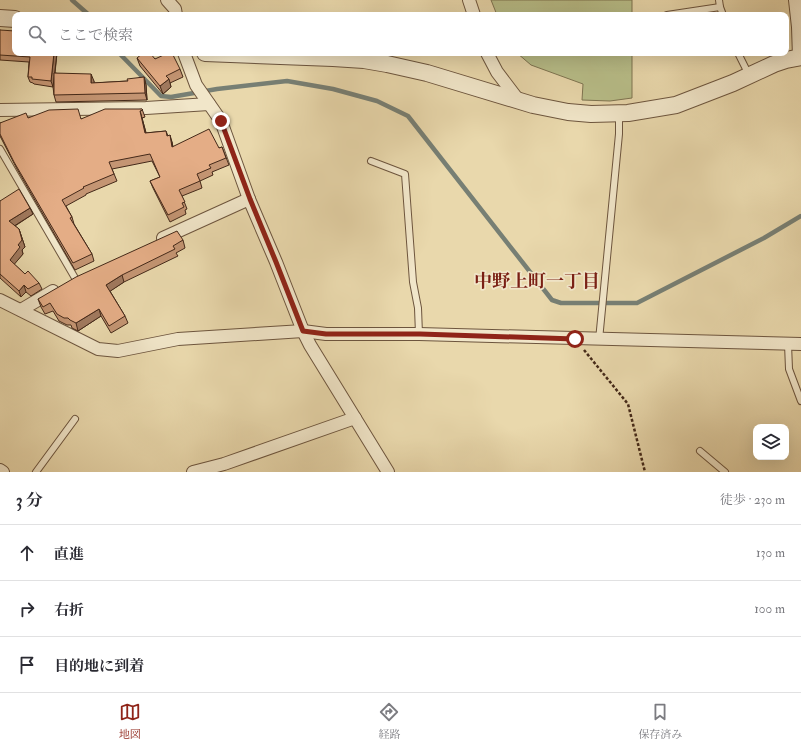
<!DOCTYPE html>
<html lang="ja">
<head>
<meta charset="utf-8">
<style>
  :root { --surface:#fff; --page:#f2f2f3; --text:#2b2b33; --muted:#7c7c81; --line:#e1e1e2; --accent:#8f2418 }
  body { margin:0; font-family:"IM FELL Double Pica","Noto Serif JP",serif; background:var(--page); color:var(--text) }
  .controls { position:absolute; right:12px; bottom:12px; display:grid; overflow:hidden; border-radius:8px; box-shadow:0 4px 16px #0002 }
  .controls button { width:36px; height:36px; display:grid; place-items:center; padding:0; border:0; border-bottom:1px solid var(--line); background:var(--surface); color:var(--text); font:20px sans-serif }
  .stop { position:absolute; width:12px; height:12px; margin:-9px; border:3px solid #8f2418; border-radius:50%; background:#fff }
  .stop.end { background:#8f2418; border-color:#fff; box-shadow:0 1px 4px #0008 }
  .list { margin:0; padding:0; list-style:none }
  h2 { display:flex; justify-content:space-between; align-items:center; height:52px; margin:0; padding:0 16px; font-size:17px }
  h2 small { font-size:13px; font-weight:400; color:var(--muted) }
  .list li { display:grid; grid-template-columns:26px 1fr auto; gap:12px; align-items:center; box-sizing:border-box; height:56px; padding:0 16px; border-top:1px solid var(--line) }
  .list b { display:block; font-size:15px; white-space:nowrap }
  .list em { font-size:13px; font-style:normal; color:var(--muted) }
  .icon { flex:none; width:22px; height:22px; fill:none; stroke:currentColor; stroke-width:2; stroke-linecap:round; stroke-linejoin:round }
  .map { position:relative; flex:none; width:801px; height:472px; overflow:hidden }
  .search { position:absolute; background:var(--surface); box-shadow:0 4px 16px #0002; left:12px; right:12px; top:12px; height:44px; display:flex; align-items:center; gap:10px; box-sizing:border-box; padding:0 14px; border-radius:8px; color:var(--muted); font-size:15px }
  .sheet { height:220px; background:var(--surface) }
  nav { display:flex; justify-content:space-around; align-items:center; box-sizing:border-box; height:56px; border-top:1px solid var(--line); background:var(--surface); font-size:11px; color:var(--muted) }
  nav a { display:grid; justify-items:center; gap:2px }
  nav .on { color:var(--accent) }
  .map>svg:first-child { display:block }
</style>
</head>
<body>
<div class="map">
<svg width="801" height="472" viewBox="0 0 801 472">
  <rect width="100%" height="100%" fill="#e9d8ac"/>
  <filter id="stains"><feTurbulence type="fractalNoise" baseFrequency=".005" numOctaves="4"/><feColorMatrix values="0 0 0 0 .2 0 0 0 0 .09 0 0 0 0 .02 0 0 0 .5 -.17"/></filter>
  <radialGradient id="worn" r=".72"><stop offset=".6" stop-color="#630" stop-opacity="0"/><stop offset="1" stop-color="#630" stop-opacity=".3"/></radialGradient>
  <g fill="#b8be89" stroke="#7e7451">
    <path d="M491 0H632V15H497Z"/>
    <path d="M517 53H632V98L610 101 582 100 583 84 531 65Z"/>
  </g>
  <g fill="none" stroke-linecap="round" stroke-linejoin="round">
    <g stroke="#777f74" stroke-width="4.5">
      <path d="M72 0 89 15"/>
      <path d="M119 53 161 96 171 97 217 89 287 81 333 89 377 101 408 116 552 300 561 303H637L764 238 801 216"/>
    </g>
    <g stroke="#6d553e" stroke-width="8">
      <g id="service">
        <path d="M719 0 720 7 723 15"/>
        <path d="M667 15 720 7"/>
        <path d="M738 53 749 75"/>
        <path d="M0 149 75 278"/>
        <path d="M371 161 405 174 413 282 418 308 419 334"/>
        <path d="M599 340 619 134V114"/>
        <path d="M788 344 789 369 801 401"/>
        <path d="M700 451 725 472"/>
        <path d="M36 472 75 419"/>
      </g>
    </g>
    <g stroke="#6d553e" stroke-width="14">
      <g id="minor">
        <path d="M167 0 175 9 176 15"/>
        <path d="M469 0 474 15"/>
        <path d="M795 0 798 27 799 57"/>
        <path d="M184 53 196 85 221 121 249 199 276 262 303 331 310 345 388 472"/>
        <path d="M487 53 497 72 519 101"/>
        <path d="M0 110 146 108 209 104"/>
        <path d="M163 238 249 199"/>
        <path d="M0 300 98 349 118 351 178 339 303 331 326 334H419L801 344"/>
        <path d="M21 310 53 291"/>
        <path d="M0 470 3 472"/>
        <path d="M193 472 224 464 355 418"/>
      </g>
    </g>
    <g stroke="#6d553e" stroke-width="18">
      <g id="tertiary">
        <path d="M0 18 15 19"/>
        <path d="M205 53 333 58 364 60 387 64 427 73 533 105 568 112 591 114 628 113 676 105 733 83 774 64 786 60 801 57"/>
      </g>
    </g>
    <path stroke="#442919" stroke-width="2.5" stroke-dasharray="3 2" stroke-linecap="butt" d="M584 350 628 404 645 472"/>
    <use href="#service" stroke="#f1e6c9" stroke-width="6"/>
    <use href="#minor" stroke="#f1e6c9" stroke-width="12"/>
    <use href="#tertiary" stroke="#f1e6c9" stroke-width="16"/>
  </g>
  <g fill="#c49573" stroke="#442919">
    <path d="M0 30 57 53 55 73 94 81V83L128 81 144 77 146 85 147 100 56 102 54 95 53 87 34 84 33 83 30 82 28 77 29 62 0 60Z"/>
    <path d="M137 58 155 59 180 69 183 77 170 83 171 87 163 94 140 66Z"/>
    <path d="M142 109 145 117 142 118 146 133 166 131 168 136 172 142 173 147 219 148 222 147 229 165 212 172 213 175 200 181 202 188 182 196 187 209 185 210 186 214 170 222 153 188 150 181 160 177 152 161 112 169 117 181 86 194V195L66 206 72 217 74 224 92 254 94 261 75 270 17 169 0 136V123L28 118 81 119Z"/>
    <path d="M0 201 30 208 33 214 15 226 19 229 25 247 22 250 23 254 14 264 25 274 39 283 42 289 31 296 26 292 21 297 0 278Z"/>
    <path d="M183 240 185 248 176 253 178 256 124 282 110 291 125 316 128 323 111 333 101 316 78 331 72 328 71 325H67L59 321 53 311 45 314 41 307 38 299Z"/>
  </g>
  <g fill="#a0795e" stroke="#442919">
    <path d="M54 53H57L53 87 51 81Z"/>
    <path d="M91 74 94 81V90L91 83Z"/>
    <path d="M144 77 146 85 147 100 145 93Z"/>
    <path d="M169 79 171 87 163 94 160 86Z"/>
    <path d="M140 111 142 118 148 140 145 133Z"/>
    <path d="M170 135 172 142 174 154 172 147Z"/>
    <path d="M30 208 33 214 11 228 9 221Z"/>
    <path d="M19 229 25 247 22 250 23 254 12 267 10 260 18 245Z"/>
    <path d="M122 275 124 282 109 292 106 285Z"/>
    <path d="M24 285 26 292 21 297 19 291Z"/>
    <path d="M99 309 101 316 78 331 76 323Z"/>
  </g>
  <g fill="#e4ad86" stroke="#442919">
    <path d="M0 30 15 31V53H54L51 81 32 79V77H28L30 57 0 55Z"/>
    <path d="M143 53H150L155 59 168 53H172L180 69 166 76 169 79 160 86 137 58Z"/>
    <path d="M54 73 91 74V83L128 81 127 79 144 77 145 93 54 95Z"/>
    <path d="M78 109 81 119 105 109H142L143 110 140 111 145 133 166 131 167 136 170 135 172 147 209 129 219 148 222 147 226 158 209 165 211 168 197 174 200 181 179 190 185 202 182 203 184 207 168 215 150 181 160 177 150 154 109 162 114 174 83 187 84 188 62 200 72 217 70 218 92 254 73 263 14 162 0 134V123L26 113 28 118 49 110Z"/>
    <path d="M19 189 30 208 9 221 19 229 22 240 18 245 20 247 10 260 25 274 28 271 39 283 28 289 24 285 19 291 0 274V201Z"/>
    <path d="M177 231 183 240 173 246 175 249 122 275 106 285 125 316 109 326 99 309 76 323 70 320 68 318H64L57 314 50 303 43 307 38 299 76 277Z"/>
  </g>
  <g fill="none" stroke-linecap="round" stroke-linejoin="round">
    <path stroke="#8f2418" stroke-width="5" d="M221 121 250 199 276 262 303 331 326 334H420L575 339"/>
  </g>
  <g text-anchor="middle" stroke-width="3.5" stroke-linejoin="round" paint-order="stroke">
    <g font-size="18" font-weight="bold" fill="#7a1f14" stroke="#f1e6c9">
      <text x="537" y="287">中野上町一丁目</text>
    </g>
  </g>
  <rect width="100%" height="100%" filter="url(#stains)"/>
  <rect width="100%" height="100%" fill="url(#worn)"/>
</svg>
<div class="controls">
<button><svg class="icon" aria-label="layers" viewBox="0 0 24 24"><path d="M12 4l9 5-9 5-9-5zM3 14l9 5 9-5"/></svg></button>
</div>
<div class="stop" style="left:575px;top:339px"></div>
<div class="stop end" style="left:221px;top:121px"></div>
<div class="search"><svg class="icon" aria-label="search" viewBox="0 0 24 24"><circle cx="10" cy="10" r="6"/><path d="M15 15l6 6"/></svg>ここで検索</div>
</div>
<section class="sheet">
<h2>3 分<small>徒歩 · 230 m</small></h2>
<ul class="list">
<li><svg class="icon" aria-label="ahead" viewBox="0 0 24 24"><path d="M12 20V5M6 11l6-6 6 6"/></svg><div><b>直進</b></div><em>130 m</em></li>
<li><svg class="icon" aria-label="right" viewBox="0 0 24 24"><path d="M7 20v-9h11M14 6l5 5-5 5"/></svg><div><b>右折</b></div><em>100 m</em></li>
<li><svg class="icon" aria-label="arrive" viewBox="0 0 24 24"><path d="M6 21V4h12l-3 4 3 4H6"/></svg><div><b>目的地に到着</b></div></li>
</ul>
</section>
<nav>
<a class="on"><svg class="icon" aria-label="map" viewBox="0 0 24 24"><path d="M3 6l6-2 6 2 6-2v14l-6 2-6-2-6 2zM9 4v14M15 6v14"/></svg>地図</a>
<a><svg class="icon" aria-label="directions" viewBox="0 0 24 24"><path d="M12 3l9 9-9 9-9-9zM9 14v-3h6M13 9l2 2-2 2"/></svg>経路</a>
<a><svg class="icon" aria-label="saved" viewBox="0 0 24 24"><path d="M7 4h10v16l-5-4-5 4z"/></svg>保存済み</a>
</nav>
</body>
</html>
